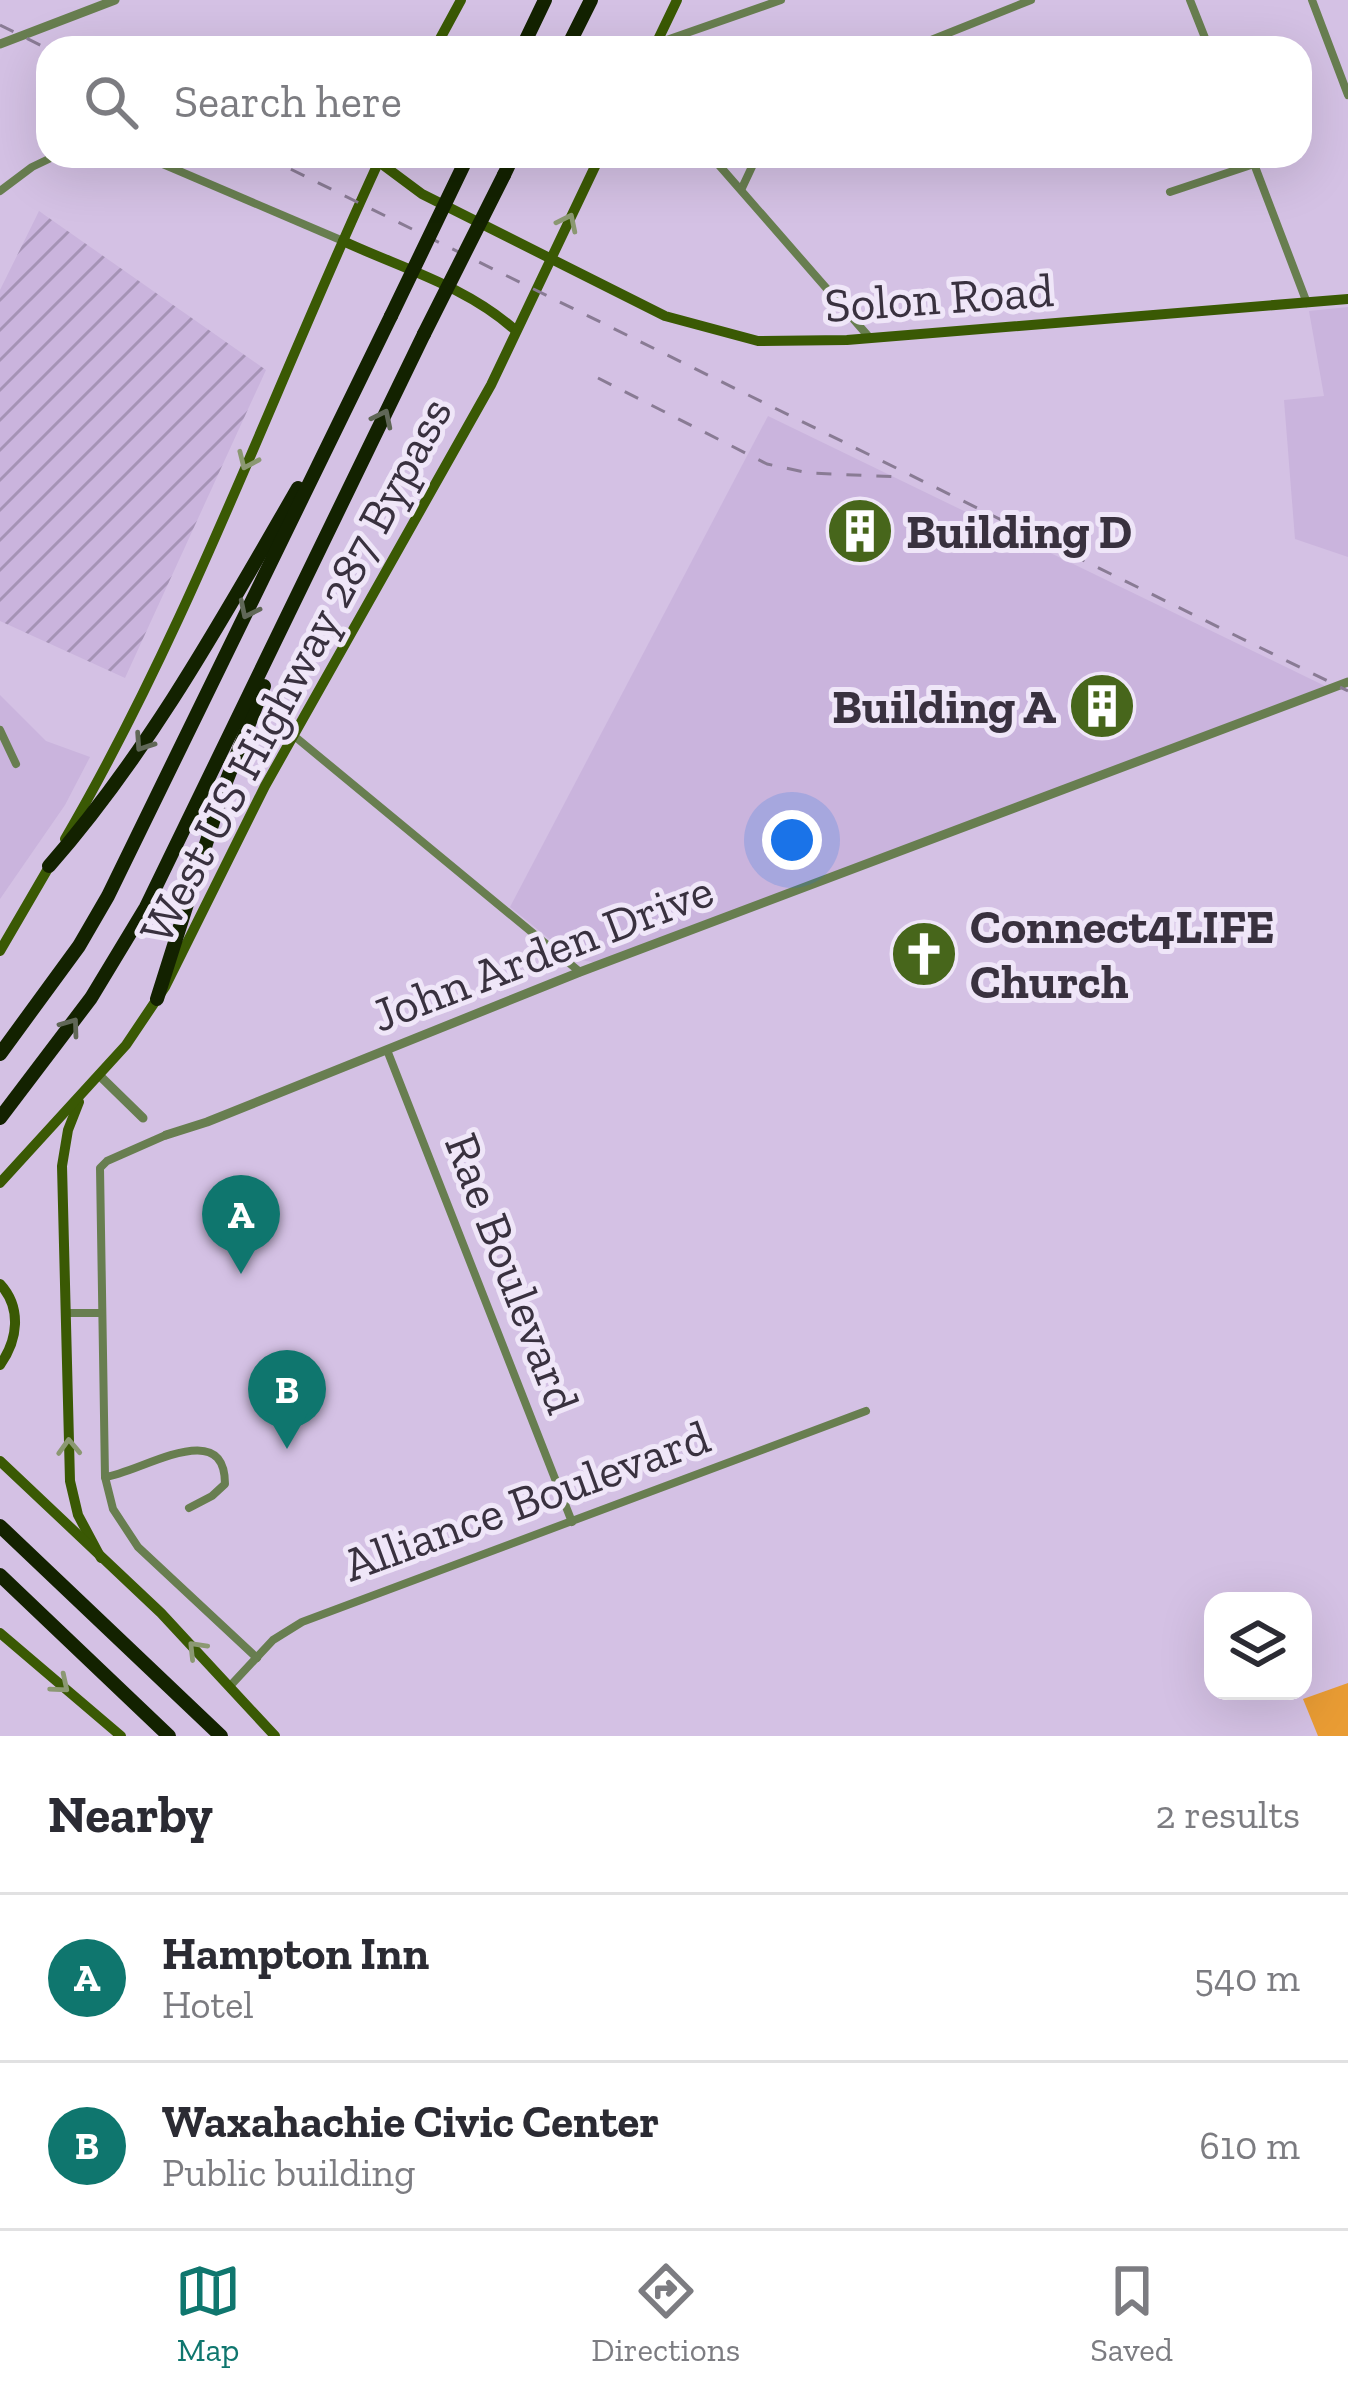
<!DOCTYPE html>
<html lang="en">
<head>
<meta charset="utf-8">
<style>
  :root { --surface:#fff; --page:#f7f7f7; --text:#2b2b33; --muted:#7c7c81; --line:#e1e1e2; --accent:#0f766e }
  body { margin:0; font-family:"Zilla Slab",serif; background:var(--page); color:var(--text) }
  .controls { position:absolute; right:36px; bottom:36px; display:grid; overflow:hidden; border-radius:24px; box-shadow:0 12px 48px #0002 }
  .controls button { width:108px; height:108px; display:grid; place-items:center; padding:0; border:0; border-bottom:3px solid var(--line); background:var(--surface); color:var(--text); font:60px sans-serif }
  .you { position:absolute; left:792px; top:840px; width:42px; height:42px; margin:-30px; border:9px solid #fff; border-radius:50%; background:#1a73e8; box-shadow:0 0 0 18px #1a73e833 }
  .badge { display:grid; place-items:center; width:78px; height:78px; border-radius:50%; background:var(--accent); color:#fff; font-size:39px; font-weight:700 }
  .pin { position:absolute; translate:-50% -99px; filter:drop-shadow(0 3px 6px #0008) }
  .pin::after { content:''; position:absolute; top:63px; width:42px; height:36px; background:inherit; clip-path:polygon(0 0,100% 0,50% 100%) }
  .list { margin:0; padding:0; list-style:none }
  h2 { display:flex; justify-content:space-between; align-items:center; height:156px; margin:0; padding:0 48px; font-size:51px }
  h2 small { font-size:39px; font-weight:400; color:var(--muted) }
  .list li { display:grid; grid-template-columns:78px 1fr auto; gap:36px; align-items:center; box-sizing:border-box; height:168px; padding:0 48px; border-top:3px solid var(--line) }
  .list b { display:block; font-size:45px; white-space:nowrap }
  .list p { margin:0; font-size:39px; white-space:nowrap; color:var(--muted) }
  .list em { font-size:39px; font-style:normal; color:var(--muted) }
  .icon { flex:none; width:66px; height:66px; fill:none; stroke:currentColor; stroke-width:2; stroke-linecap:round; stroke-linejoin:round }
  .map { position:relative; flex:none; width:1348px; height:1736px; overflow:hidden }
  .search { position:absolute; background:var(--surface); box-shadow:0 12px 48px #0002; left:36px; right:36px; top:36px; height:132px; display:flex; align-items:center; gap:30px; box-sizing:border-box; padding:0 42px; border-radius:36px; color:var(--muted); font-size:45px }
  .sheet { height:492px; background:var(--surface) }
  nav { display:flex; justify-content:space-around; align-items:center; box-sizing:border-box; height:168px; border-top:3px solid var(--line); background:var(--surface); font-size:33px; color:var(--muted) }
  nav a { display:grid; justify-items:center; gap:6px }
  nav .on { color:var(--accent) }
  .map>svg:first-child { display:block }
</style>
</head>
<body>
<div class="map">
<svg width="1348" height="1736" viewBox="0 0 1348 1736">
  <defs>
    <pattern id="industrial-furrows" width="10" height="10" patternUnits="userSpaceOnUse" patternTransform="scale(3)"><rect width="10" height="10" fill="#cab4dd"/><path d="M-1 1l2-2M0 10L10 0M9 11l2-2" fill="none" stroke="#a593b5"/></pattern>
  </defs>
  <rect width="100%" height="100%" fill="#d4c1e4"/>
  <g fill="#cab4dd">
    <path d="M1348 307V557L1295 539 1284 400 1324 396 1309 311Z"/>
    <path d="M768 416 1325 686 598 963 574 959 510 907Z"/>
    <path d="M0 695 46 741 90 757 65 805 0 899Z"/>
  </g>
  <path fill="url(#industrial-furrows)" d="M39 211 266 370 125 678 0 621V290Z"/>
  <path fill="#e99c34" d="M1348 1683V1736H1318L1303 1699Z"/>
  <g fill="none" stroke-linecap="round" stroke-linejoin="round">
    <g stroke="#687e50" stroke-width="8">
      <path d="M1190 0 1209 48"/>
      <path d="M1312 0 1348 95"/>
      <path d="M658 43 781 0"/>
      <path d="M911 48 1031 0"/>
      <path d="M144 156 343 241"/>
      <path d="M711 156 869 337"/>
      <path d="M1251 156 1307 303"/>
      <path d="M742 188 757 156"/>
      <path d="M0 191 32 167 55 156"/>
      <path d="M1170 192 1254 164"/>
      <path d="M0 730 16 764"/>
      <path d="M293 735 580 972"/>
      <path d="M387 1050 572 1522"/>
      <path d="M166 1135 107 1161 100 1168 105 1477 113 1509 138 1547 257 1658"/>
      <path d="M66 1313H101"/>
      <path d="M105 1477C140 1473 225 1415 225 1484L212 1496 189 1508"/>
      <path d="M231 1685 273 1640 302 1622 866 1411"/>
    </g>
    <g stroke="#687e50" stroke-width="9">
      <path d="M0 44 115 0"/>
      <path d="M99 1075 143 1118"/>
      <path d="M166 1135 207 1122 580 972 1348 682"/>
    </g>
    <g stroke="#3a5904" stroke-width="10">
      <path d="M435 48 461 0"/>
      <path d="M654 48 677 0"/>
      <path d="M379 162 422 194 665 316 758 341 847 340 1348 299"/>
      <path d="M343 241C401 268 466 286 515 330"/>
      <path d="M65 839C191 623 275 385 380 159"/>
      <path d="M0 951 53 860"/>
      <path d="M79 1102 68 1130 62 1166 70 1481 78 1515 101 1558"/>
      <path d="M0 1183 126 1045 165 987 265 786 491 385 600 156"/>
      <path d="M0 1284C22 1308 18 1340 0 1365"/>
      <path d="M0 1461 161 1613 275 1736"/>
      <path d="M0 1633 121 1736"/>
    </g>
    <g stroke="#132200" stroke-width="14">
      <path d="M522 48 545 0"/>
      <path d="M567 48 591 0"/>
      <path d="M504 175 513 156"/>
      <path d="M49 866C149 752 223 618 298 488"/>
      <path d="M157 999 224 787 264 686"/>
      <path d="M0 1054 79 946 108 896 391 316"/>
      <path d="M0 1118 91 998 146 907 424 334"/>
      <path d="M0 1526 221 1736"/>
      <path d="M0 1575 169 1736"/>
    </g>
    <g stroke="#897b94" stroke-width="3" stroke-dasharray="15 15" stroke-linecap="butt">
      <path d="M0 25 48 49"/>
      <path d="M264 156 1348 691"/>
      <path d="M598 378 767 464 809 473 900 477"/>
    </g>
    <g stroke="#132200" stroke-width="14">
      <path d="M391 316 468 156"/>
      <path d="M424 334 504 175"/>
    </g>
  </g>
  <defs><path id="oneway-chevron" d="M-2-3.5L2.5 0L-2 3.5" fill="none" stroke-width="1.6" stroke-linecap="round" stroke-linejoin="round" transform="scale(3)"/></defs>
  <g stroke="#8b9872">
    <use href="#oneway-chevron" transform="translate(568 222) rotate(-64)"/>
    <use href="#oneway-chevron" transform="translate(247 461) rotate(114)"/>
    <use href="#oneway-chevron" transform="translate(69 1447) rotate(-92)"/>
    <use href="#oneway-chevron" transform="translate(196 1649) rotate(-134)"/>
    <use href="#oneway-chevron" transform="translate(61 1685) rotate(40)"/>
  </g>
  <g stroke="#606757">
    <use href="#oneway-chevron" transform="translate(383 418) rotate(-64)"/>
    <use href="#oneway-chevron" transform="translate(248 610) rotate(116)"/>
    <use href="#oneway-chevron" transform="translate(143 743) rotate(124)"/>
    <use href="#oneway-chevron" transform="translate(71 1026) rotate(-54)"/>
  </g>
  <defs>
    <g id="building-disc" transform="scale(3.45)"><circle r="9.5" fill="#47661b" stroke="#efe6f8"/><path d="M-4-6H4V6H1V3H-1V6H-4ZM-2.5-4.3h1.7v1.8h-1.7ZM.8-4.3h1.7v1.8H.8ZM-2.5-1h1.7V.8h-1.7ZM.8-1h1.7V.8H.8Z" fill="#fff"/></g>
    <g id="church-disc" transform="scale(3.45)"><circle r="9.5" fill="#47661b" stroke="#efe6f8"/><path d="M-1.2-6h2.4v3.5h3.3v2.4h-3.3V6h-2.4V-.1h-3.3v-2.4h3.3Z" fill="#fff"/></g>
  </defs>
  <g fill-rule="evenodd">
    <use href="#building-disc" x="860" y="531"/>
    <use href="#building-disc" x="1102" y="706"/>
    <use href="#church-disc" x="924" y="954"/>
  </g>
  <g text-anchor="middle" stroke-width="10" stroke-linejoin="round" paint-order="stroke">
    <g font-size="48" fill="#39313f" stroke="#efe6f8">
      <text transform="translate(939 297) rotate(-4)" y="17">Solon Road</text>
      <text transform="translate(295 670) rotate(-62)" y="17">West US Highway 287 Bypass</text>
      <text transform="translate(542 952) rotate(-21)" y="17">John Arden Drive</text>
      <text transform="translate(513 1273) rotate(69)" y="17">Rae Boulevard</text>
      <text transform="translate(526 1500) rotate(-20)" y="17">Alliance Boulevard</text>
    </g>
    <g font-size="48" font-weight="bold" fill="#39313f" stroke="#efe6f8" text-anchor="start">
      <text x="906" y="548">Building D</text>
      <text x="1056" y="723" text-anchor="end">Building A</text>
      <text x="970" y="943">Connect4LIFE<tspan x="970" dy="55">Church</tspan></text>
    </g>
  </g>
</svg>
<div class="controls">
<button><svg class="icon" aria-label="layers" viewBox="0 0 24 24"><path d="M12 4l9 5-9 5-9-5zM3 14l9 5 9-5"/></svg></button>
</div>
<div class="you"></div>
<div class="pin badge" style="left:241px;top:1274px">A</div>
<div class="pin badge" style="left:287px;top:1449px">B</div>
<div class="search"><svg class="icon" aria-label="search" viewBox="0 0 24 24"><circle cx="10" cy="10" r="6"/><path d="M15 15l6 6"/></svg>Search here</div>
</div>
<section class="sheet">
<h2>Nearby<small>2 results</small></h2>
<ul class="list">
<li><span class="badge">A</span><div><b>Hampton Inn</b><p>Hotel</p></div><em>540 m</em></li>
<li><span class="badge">B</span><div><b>Waxahachie Civic Center</b><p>Public building</p></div><em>610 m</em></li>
</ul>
</section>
<nav>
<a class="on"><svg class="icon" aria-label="map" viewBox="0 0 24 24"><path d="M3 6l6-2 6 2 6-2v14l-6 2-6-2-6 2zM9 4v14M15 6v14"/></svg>Map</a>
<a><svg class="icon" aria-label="directions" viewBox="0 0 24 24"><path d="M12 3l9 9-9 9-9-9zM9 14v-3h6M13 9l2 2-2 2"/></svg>Directions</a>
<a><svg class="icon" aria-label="saved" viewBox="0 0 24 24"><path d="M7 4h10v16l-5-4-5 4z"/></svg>Saved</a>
</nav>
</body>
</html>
